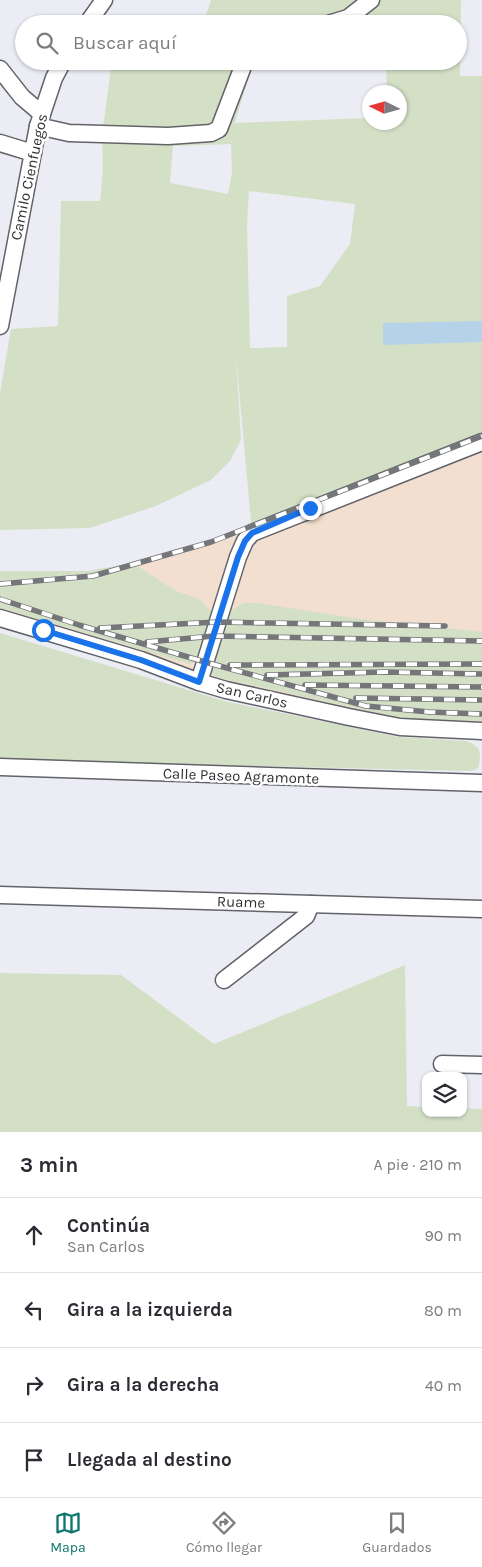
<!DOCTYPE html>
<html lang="es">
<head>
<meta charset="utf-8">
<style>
  :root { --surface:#fff; --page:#f7f7f7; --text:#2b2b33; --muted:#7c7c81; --line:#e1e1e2; --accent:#0f766e }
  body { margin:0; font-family:Karla,sans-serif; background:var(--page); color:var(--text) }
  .controls { position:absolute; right:15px; bottom:15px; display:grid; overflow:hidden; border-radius:10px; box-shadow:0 1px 4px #0004 }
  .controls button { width:45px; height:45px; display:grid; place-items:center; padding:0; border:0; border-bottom:1px solid var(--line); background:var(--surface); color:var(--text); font:25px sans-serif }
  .compass { position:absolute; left:362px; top:85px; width:45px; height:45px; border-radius:50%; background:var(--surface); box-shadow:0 1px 4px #0004; rotate:275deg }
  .stop { position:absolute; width:15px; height:15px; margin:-11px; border:4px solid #1a73e8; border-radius:50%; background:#fff }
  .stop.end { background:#1a73e8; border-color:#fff; box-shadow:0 1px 5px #0008 }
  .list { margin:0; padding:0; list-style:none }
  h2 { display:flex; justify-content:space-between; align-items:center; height:65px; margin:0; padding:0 20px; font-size:21px }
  h2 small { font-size:16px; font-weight:400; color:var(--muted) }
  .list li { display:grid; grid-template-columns:32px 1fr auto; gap:15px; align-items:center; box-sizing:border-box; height:75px; padding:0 20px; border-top:1px solid var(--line) }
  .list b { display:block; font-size:19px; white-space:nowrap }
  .list p { margin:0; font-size:16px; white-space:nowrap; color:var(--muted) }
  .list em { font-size:16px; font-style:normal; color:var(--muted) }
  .icon { flex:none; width:28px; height:28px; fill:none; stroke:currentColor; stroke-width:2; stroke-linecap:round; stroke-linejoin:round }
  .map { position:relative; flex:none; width:482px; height:1132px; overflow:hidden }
  .search { position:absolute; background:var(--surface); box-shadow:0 1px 4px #0004; left:15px; right:15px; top:15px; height:55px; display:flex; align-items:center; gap:12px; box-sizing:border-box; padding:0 18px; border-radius:28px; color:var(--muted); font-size:19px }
  .sheet { height:365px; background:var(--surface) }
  nav { display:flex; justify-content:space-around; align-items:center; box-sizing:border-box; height:70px; border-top:1px solid var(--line); background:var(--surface); font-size:14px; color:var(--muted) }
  nav a { display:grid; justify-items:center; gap:2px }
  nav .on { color:var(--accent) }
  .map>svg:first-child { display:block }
</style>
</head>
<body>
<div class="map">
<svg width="482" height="1132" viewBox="0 0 482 1132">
  <rect width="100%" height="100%" fill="#ebecf4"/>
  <path fill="#f2dfcf" d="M482 436V731L400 727 226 690 0 618V584L93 576 211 542Z"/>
  <g fill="#d4e0c6" fill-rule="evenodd">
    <path d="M211 0H461L460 76H482V436L252 533 236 356 241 440 230 461 211 480 156 506 90 528 0 530V393L11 329 58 326 61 201H100L103 170 102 135 111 68 130 61H253L235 123 369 118 370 122H400V92H387L386 61H458V24H203ZM231 144 232 172 228 194 170 183 173 146ZM249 191 355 204 350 244 320 286 287 296V347L250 348 247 224Z"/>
    <path d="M133 563 174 590 199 599 211 611V623L199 660 190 664 0 608V571H87Z"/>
    <path d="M244 603H258L360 619 482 632V721L413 719 386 715 216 677 212 674 210 669 221 627 233 609Z"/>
    <path d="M0 633 228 702 398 737 466 741C481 746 482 754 478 768L471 771 0 760Z"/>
    <path d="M405 965 407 1106 426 1107V1113H463V1108L482 1109V1132H0V973L121 975 214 1044Z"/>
  </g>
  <path fill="#b5d2e9" d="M482 321V342L383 345V323Z"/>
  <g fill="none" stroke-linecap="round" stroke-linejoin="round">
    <g stroke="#62636a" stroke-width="19">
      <g id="minor">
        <path d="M87 24 104 0"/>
        <path d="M328 24 348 18 371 0"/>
        <path d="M0 69 22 97 42 114"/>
        <path d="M38 126 69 133 168 136 211 133 219 129 245 61"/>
        <path d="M0 143 33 153"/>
        <path d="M0 326 38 126 54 78 63 61"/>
        <path d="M0 618 141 660 199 682 226 690 349 717 400 727 482 731"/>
        <path d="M199 682 238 557 245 541 252 533 482 442"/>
        <path d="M0 767 482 783"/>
        <path d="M0 895 482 909"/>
        <path d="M224 980 306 916 311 904"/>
        <path d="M442 1064 482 1065"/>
      </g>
    </g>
    <use href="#minor" stroke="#fff" stroke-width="16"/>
    <g stroke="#75767a" stroke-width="5.5">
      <g id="rail">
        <path d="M0 584 93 576 211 542 482 436"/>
        <path d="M0 599 79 625 205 662 366 706 429 712 482 714"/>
        <path d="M100 628 218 622 445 626"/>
        <path d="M147 642 214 636 482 641"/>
        <path d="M230 665 482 664"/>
        <path d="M267 675 385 672 482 674"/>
        <path d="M305 685 482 687"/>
        <path d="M356 698 482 700"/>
      </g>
    </g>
    <use href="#rail" stroke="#fff" stroke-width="4" stroke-dasharray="11" stroke-linecap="butt"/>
  </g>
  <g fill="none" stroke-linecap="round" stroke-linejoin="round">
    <path stroke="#1a73e8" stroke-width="6" d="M43 630 141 660 199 682 238 557 245 541 252 533 310 508"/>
  </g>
  <g text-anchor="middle" stroke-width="5" stroke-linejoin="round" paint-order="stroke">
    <g font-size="15" fill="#313134" stroke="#fff">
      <text transform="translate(29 177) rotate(-78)" y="5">Camilo Cienfuegos</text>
      <text transform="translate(252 695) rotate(13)" y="5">San Carlos</text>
      <text transform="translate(241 776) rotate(2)" y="5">Calle Paseo Agramonte</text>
      <text transform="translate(241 902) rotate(2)" y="5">Ruame</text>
    </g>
  </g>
</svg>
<div class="controls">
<button><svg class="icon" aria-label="layers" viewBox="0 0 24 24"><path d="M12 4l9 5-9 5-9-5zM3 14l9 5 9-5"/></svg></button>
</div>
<svg class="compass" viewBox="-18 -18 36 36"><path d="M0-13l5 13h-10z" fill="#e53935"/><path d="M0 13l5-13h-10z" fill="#7c7c81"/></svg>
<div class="stop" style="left:43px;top:630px"></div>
<div class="stop end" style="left:310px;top:508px"></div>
<div class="search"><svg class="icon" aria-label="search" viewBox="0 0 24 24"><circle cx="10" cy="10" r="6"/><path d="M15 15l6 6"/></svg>Buscar aquí</div>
</div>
<section class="sheet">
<h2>3 min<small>A pie · 210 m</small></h2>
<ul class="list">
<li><svg class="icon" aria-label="ahead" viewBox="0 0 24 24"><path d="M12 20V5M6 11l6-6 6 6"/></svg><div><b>Continúa</b><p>San Carlos</p></div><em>90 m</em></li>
<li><svg class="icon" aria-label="left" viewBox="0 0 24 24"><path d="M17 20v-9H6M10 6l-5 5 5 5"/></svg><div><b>Gira a la izquierda</b></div><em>80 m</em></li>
<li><svg class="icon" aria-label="right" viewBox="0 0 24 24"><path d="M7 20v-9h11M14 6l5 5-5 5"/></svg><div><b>Gira a la derecha</b></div><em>40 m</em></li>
<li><svg class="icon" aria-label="arrive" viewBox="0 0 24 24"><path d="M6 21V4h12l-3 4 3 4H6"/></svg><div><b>Llegada al destino</b></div></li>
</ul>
</section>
<nav>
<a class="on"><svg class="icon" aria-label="map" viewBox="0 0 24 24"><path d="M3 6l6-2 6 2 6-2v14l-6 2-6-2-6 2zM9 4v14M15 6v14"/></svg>Mapa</a>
<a><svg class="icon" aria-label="directions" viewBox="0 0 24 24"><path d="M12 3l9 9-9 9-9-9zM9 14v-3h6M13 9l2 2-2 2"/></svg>Cómo llegar</a>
<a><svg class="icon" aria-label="saved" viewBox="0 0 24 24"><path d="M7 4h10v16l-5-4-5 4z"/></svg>Guardados</a>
</nav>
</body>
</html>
